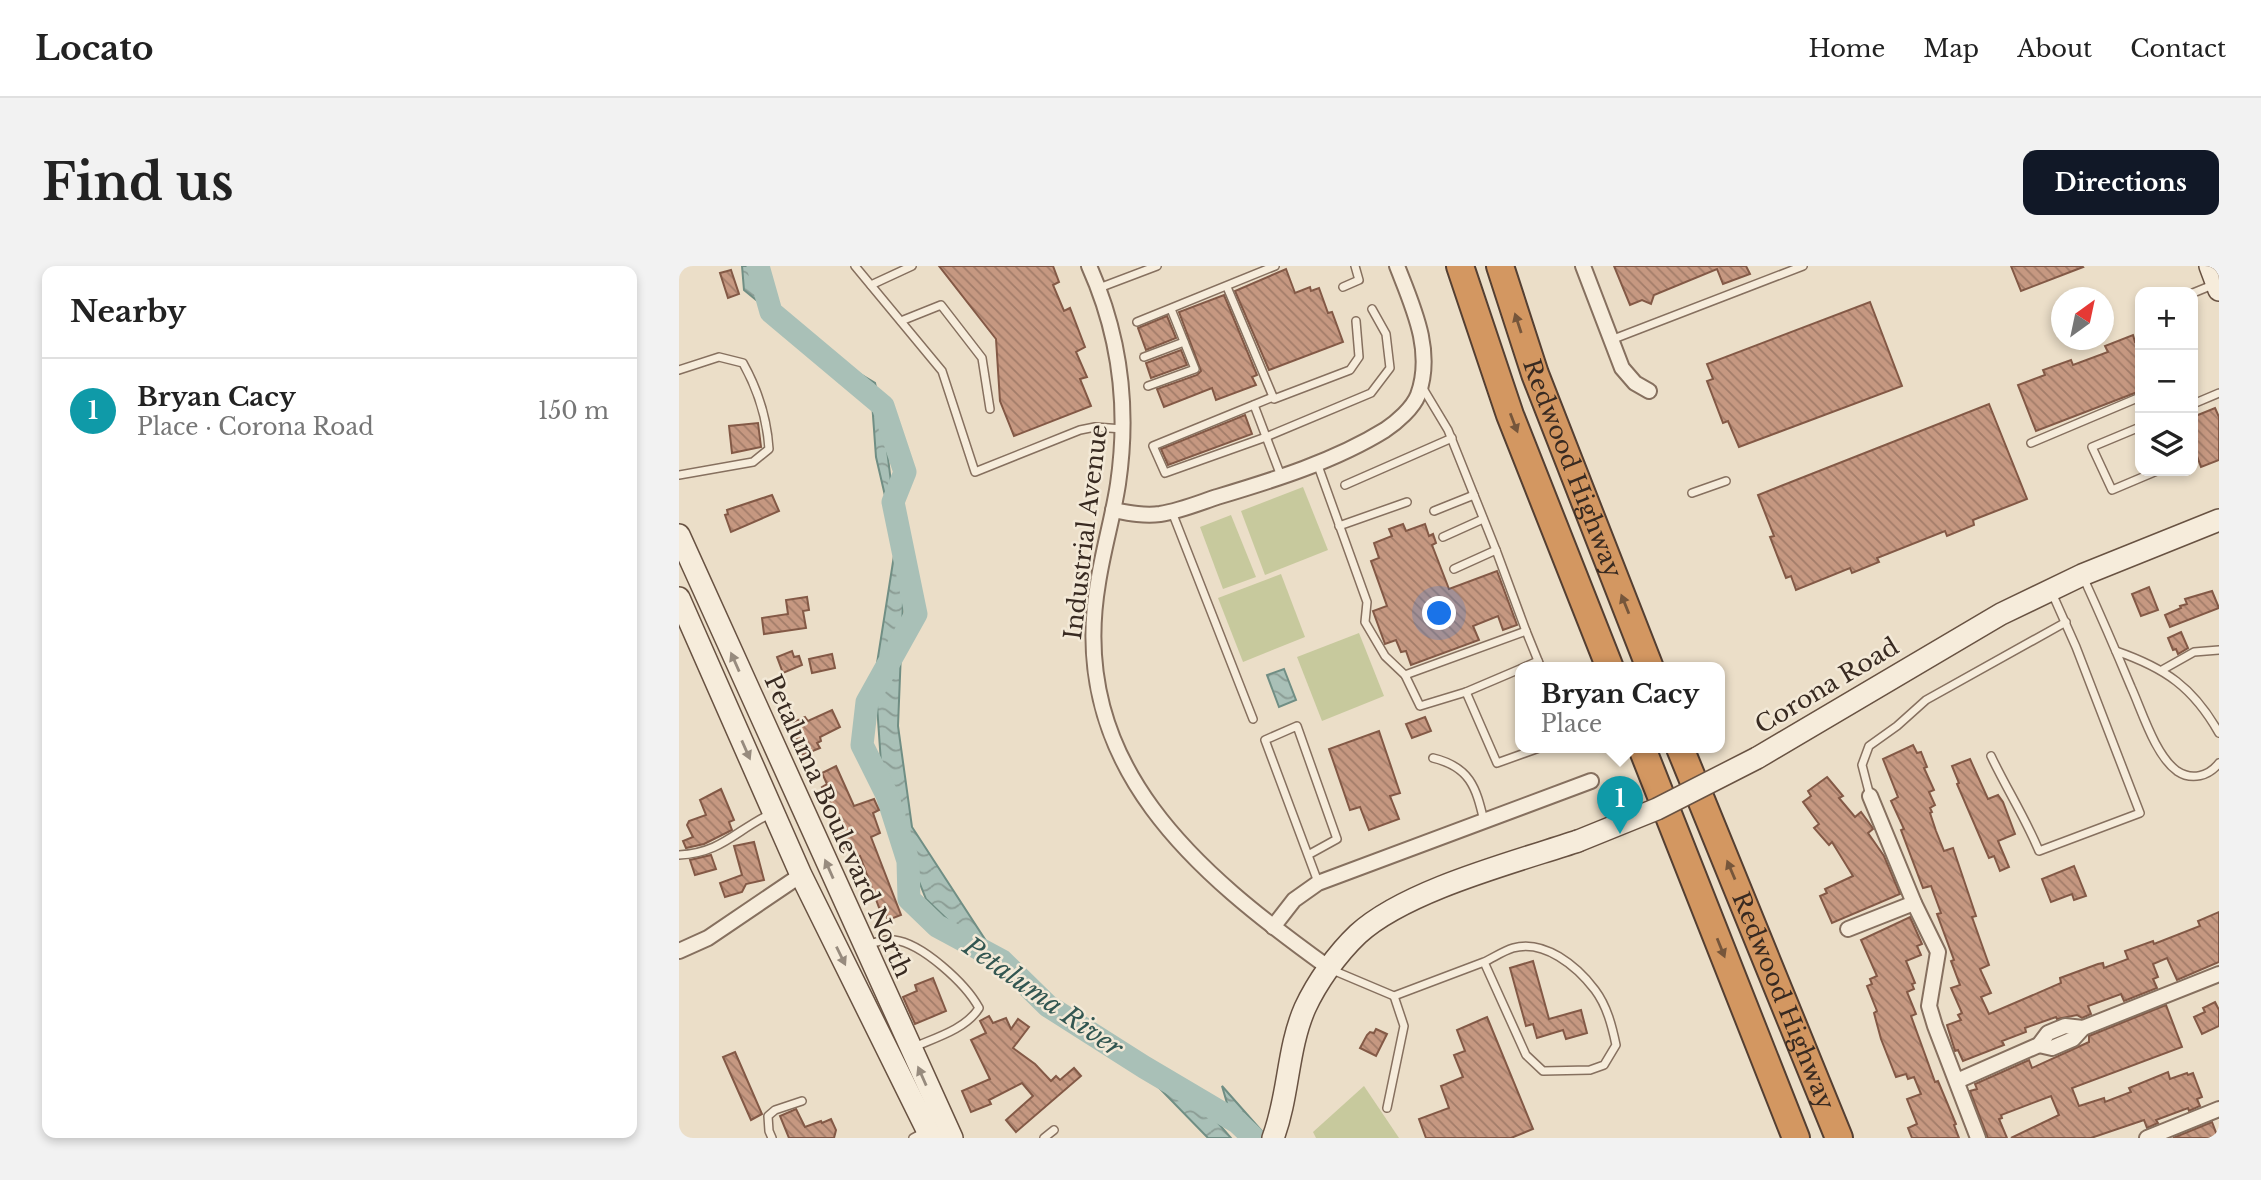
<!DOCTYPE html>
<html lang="en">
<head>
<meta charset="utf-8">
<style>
  :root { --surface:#fff; --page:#f2f2f2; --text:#222; --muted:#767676; --line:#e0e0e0; --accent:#111827 }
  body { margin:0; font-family:"Libre Baskerville",serif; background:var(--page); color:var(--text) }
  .controls { position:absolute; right:21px; top:21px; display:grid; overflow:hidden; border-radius:14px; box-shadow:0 4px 10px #0003 }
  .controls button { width:63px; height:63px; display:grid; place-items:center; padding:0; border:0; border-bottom:2px solid var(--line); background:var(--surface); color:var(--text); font:35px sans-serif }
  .compass { position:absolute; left:1372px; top:21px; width:63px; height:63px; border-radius:50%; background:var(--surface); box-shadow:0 4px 10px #0003; rotate:33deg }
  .you { position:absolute; left:761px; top:348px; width:24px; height:24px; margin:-18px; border:5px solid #fff; border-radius:50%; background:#1a73e8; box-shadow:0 0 0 10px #1a73e833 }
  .badge { display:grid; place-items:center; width:46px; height:46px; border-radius:50%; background:var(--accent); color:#fff; font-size:23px; font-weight:700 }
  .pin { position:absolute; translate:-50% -58px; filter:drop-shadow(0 2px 4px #0008) }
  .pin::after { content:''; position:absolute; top:37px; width:24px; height:21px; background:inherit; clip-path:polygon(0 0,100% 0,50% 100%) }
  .popup { position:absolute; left:836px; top:396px; width:210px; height:91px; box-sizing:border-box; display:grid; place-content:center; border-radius:14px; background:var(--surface); filter:drop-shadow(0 2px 5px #0005); font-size:23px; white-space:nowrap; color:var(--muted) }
  .popup b { font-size:26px; color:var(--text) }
  .popup::after { content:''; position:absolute; left:50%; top:100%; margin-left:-14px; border:14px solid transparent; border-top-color:var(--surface) }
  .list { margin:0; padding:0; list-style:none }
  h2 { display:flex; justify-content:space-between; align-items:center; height:91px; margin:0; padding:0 28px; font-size:30px }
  h2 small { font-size:23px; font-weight:400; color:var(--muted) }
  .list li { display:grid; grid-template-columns:46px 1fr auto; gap:21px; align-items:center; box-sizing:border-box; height:105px; padding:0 28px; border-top:2px solid var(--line) }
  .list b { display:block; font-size:26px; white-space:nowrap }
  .list p { margin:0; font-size:23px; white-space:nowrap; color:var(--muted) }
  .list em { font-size:23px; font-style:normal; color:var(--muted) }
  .icon { flex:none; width:38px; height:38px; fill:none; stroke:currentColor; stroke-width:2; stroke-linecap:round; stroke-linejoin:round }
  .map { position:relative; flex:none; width:1540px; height:872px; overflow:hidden; border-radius:14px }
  header { display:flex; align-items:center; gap:42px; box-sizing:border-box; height:98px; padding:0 35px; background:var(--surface); border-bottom:2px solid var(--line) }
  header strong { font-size:33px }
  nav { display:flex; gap:38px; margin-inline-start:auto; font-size:24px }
  .intro { display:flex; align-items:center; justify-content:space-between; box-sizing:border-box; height:168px; padding:0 42px }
  h1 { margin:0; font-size:49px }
  .button { padding:18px 32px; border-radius:14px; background:var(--accent); color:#fff; font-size:24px; font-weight:700 }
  main { display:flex; gap:42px; padding:0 42px }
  aside { flex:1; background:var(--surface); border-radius:14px; box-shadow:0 4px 10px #0003 }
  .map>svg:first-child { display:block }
</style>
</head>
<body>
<header>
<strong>Locato</strong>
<nav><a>Home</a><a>Map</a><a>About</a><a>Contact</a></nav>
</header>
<div class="intro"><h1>Find us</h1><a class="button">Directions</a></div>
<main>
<aside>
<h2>Nearby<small></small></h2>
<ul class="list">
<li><span class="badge" style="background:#0f9aa8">1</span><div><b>Bryan Cacy</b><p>Place · Corona Road</p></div><em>150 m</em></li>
</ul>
</aside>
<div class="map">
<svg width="1540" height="872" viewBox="0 0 1540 872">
  <defs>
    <pattern id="water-waves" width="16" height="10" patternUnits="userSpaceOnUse" patternTransform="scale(1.75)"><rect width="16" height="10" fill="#a9c0b7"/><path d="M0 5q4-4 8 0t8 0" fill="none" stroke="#8b9c94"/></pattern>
    <pattern id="building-back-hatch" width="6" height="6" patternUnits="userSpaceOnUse" patternTransform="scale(1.75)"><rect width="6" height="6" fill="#c69881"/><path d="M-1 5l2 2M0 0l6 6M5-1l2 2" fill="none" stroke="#a27c69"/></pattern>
  </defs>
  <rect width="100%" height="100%" fill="#ebdec8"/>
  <g fill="#c7c99d">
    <path d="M624 221 649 284 586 309 562 245Z"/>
    <path d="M552 249 577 311 544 323 521 261Z"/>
    <path d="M602 308 626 371 564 396 539 332Z"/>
    <path d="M680 367 705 430 643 455 618 391Z"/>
    <path d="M685 820 720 872H637L634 866Z"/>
  </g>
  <g fill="url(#water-waves)" stroke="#708e84" stroke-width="2">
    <path d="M63 0H74L79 24 158 94 196 117 204 152 212 216 227 262 219 460 233 561 313 684 384 742 507 820 552 872H529L453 794 326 709 247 633 204 526 196 410 217 277 197 191 193 136 126 74 65 24Z"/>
    <path d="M605 403 617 434 600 441 588 409Z"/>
    <path d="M543 820 589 872H574L550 844Z"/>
  </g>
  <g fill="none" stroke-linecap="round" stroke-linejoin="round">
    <path stroke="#a9c0b7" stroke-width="23" d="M79 0 92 46 204 140 226 206 214 236 237 348 188 436 183 479 208 529 229 595 230 633 258 660 323 695 369 740 465 801 558 856 575 872"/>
  </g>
  <g fill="url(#building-back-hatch)" stroke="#835946" stroke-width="2">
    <path d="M260 0H374L380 16 374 19 385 45 391 42 406 81 397 86 408 111 401 113 412 140 335 170 321 135 317 73Z"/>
    <path d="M935 0H1067L1071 8 1044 18 1038 3 975 29 972 38 963 34 951 39Z"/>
    <path d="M1332 0H1403L1404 1 1342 25Z"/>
    <path d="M607 3 616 27 631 21 632 25 640 22 649 47 653 46 664 76 590 104 556 25Z"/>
    <path d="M52 4 60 28 49 32 41 7Z"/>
    <path d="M545 29 578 109 573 111 577 119 537 134 533 122 485 141 478 123 518 109 522 105 500 46Z"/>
    <path d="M1191 36 1223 120 1060 181 1049 155 1044 157 1028 115 1034 113 1028 98Z"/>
    <path d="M488 50 497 72 467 84 459 62Z"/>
    <path d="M1454 69 1456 76 1461 74V125L1357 165 1339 119 1366 109 1364 104 1392 94 1394 99 1429 86 1426 80Z"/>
    <path d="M502 84 508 99 472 112 467 97Z"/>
    <path d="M1310 138 1348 233 1294 254 1295 259 1268 270 1266 265 1198 292 1200 296 1173 307 1171 302 1117 324 1112 310 1107 312 1091 271 1095 270 1079 229Z"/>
    <path d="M1536 142 1540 151V194L1522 201 1514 179V174L1518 172 1514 162V151Z"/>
    <path d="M566 149 573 168 489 199 482 183Z"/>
    <path d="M79 157 82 181 53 187 50 160Z"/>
    <path d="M93 229 100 245 52 266 46 249 49 248 48 244Z"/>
    <path d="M724 258 727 265 746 258 750 270 754 268 757 277 753 279 770 323 818 305 838 359 824 364 819 350 794 360 800 374 732 399 727 385 722 386 717 374 706 378 694 345 708 340 692 295 700 292 695 277 713 270 710 263Z"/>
    <path d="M1470 321 1479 344 1462 350 1453 328Z"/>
    <path d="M1533 325 1540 342 1491 361 1486 349 1502 342 1501 340 1508 338 1506 333Z"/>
    <path d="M128 331 130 344 124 345 127 362 85 368 83 352 109 348 107 334Z"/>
    <path d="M1502 366 1509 382 1499 388 1497 383 1494 384 1489 372Z"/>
    <path d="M113 385 115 391 120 390 123 399 104 407 98 391Z"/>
    <path d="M153 388 156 402 133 407 130 393Z"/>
    <path d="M153 444 161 461 141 471 142 475 138 477 141 482 124 489 117 471 121 469 115 456 126 451 129 455Z"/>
    <path d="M746 451 752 465 733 472 727 458Z"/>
    <path d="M700 465 721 527 711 530 720 553 690 564 681 541 671 544 650 483Z"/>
    <path d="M1234 479 1238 487 1242 486 1248 501 1245 502 1255 524 1250 526 1256 539 1251 542 1253 546 1251 547 1257 565 1265 585 1274 582 1297 650 1293 651 1310 699 1301 703 1312 727 1302 731 1310 748 1382 717 1381 712 1419 698 1424 697 1425 702 1449 693 1446 685 1474 675 1475 678 1521 660 1519 655 1540 646V696L1498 714 1488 692 1474 698 1479 711 1474 713 1478 722 1445 735 1442 728 1409 740 1412 748 1403 752 1398 749 1378 753 1377 751 1346 762 1347 766 1323 775 1325 779 1284 795 1279 784 1276 785 1268 759 1282 754 1279 749 1283 747 1272 722 1281 719 1272 695 1275 694 1258 648 1262 647 1252 620 1244 622 1222 564 1225 563 1212 535 1219 531 1204 493Z"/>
    <path d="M1291 493 1309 533 1319 529 1324 536 1336 568 1319 575 1330 601 1321 605 1315 590 1310 592 1278 518 1280 517 1273 500Z"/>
    <path d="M157 500 175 540 195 533 200 544 194 547 201 567 192 571 222 649 209 654 205 646 202 647 181 590 178 591 173 580 162 584 155 568 166 563 143 521 148 518 143 507Z"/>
    <path d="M1148 511 1164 530 1160 532 1176 551 1182 546 1193 561 1194 563 1189 567 1205 590 1221 628 1153 657 1141 630 1148 627 1146 623 1174 610 1153 576 1150 579 1135 562 1140 558 1124 536 1132 530 1129 525Z"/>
    <path d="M42 523 55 554 50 556 53 564 25 578 7 582 4 575 14 571 8 559 10 555 27 549 21 534Z"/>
    <path d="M75 576 85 614 67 618 63 626 46 631 41 617 63 609 55 580Z"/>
    <path d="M32 589 37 603 16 609 11 594Z"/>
    <path d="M1395 600 1407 630 1395 634 1393 628 1372 636 1363 613Z"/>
    <path d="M1231 651 1243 678 1238 680 1242 689 1227 695 1236 717 1233 718 1235 723 1228 726 1237 748 1232 750 1256 816 1259 815 1277 858 1275 859 1280 872H1233L1229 862 1238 858 1228 833 1242 828 1235 811 1229 813 1227 808 1217 811 1202 773 1195 747 1198 745 1188 720 1193 718 1191 713 1198 710 1182 674Z"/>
    <path d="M854 695 870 753 902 744 908 767 887 773 884 764 858 772 854 758 847 760 831 702Z"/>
    <path d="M254 712 267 745 236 758 224 731 238 725 236 719Z"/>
    <path d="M1536 736 1540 744V760L1523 768 1515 751 1526 746 1524 742Z"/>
    <path d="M1487 739 1503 781 1393 822 1400 840 1425 832 1426 836 1452 826 1450 822 1489 806 1491 813 1508 807 1509 809 1514 807 1523 831 1518 833 1521 840 1510 845 1509 842 1477 854 1479 857 1468 862 1465 854 1412 872H1332L1380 849 1372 830 1322 849 1323 852 1320 853 1328 872H1309L1291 825 1298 823 1296 818 1350 794 1353 802 1410 776V770Z"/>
    <path d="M310 750 314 757 327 752 332 763 339 753 350 761 334 782 356 798 372 815 377 810 381 814 395 802 402 810 337 866 327 854 354 830 343 817 310 834 312 838 292 846 283 825 311 813 292 774 307 767 301 755Z"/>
    <path d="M808 751 854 863 832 872H747L740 853 770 842 762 820 784 811 775 789 786 785 778 764Z"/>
    <path d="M697 763 708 768 697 790 681 782 688 769 691 766 695 767Z"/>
    <path d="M56 786 83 848 72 854 44 791Z"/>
    <path d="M117 843 126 861 142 855 143 857 152 853 157 864 155 872H110L101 850Z"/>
    <path d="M1533 856 1539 872H1494Z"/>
  </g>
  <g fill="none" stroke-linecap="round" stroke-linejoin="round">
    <g stroke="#86705f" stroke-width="10">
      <g id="service">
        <path d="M176 0 263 105 296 206 401 164 416 161 444 163"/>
        <path d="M192 19 233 0"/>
        <path d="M548 21 595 133 671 104 680 91 677 55"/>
        <path d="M664 21 680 14 676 0"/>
        <path d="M420 22 478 0"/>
        <path d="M1514 27 1536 18"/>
        <path d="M222 55 262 39 303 92 311 143"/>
        <path d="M458 56 596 0"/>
        <path d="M932 74 1124 0"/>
        <path d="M465 91 505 76"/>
        <path d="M0 104 40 91 64 97C79 124 88 152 90 183L74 196 0 209"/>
        <path d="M742 119 769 164 817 284 775 303"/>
        <path d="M469 120 516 103 492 43"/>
        <path d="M594 131 474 180 486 207 587 171 692 127 711 102 707 68 693 43"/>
        <path d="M1514 138 1540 127"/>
        <path d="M575 139 602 210"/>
        <path d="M1461 161 1413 181 1433 224 1478 205"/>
        <path d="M1352 177 1461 131"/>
        <path d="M638 197 688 336 686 356 706 390 726 409 741 440 787 426 818 497 860 482"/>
        <path d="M666 219 773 172"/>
        <path d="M1013 227 1047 215"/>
        <path d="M755 245 795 229"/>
        <path d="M493 246 574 453"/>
        <path d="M660 260 728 236"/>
        <path d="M764 271 804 253"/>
        <path d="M817 284 847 365"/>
        <path d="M1405 313C1421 348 1437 385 1452 421 1463 445 1476 489 1498 505 1513 515 1530 510 1540 497"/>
        <path d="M1437 385C1486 402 1514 421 1540 467"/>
        <path d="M843 402 859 395"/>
        <path d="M1483 404 1515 386 1540 384"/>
        <path d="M726 409 847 365 862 402"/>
        <path d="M787 426 841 403"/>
        <path d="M1312 490C1327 522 1346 551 1360 585L1461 547 1397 381 1373 327"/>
        <path d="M754 492C791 501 797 521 805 555"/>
        <path d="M1191 530 1183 499 1190 480 1218 460 1247 434 1387 356"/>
        <path d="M0 589C42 587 56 565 91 548"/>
        <path d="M629 589 658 573 618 460 586 474 639 616"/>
        <path d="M188 679C197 676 206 673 215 674 243 677 287 718 300 742 287 763 256 772 235 781"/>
        <path d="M651 703 715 730 805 696 847 789 864 805 911 804 925 799 937 779C933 760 928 740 916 724 898 700 865 673 834 682 824 685 814 692 805 696"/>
        <path d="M708 842 725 760 715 730"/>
        <path d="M93 872 90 865 89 850 96 844 123 835"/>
        <path d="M234 872 247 865"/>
        <path d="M365 872 375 864"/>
      </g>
    </g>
    <g stroke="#86705f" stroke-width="18">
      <g id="minor">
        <path d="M410 0C441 69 450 143 439 218 434 251 424 284 419 317 388 500 518 607 650 702"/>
        <path d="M904 0 943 102 956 117 970 125"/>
        <path d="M434 244C450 247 465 250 481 248 501 245 520 237 538 231 595 214 656 195 706 164 718 156 734 142 739 129 755 85 734 41 718 0"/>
        <path d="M1191 530 1235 637 1259 686 1250 740 1256 760 1299 872"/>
        <path d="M594 661 615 634 639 617 912 515"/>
        <path d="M1169 663 1235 637"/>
        <path d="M0 685 29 672 122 609"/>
        <path d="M1360 779 1373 782 1394 773 1404 762 1540 708"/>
        <path d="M1278 815 1360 779 1369 767 1386 760 1404 762"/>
        <path d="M1468 872 1540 843"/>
      </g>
    </g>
    <g stroke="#685242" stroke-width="24">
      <g id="secondary">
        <path d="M1531 0 1540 24"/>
        <path d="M0 269 273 872"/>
        <path d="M0 332 122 609 252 872"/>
        <path d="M1078 492 1322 348 1403 309 1540 254"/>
        <path d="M594 872C610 830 608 783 626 742 638 716 658 688 679 668 727 624 836 596 899 575"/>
      </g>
    </g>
    <g stroke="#543f32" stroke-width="30">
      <g id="motorway">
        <path d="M781 0 831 149 931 402"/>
        <path id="s1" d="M821 0 856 108 971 402"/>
        <path d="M963 482 1117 872"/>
        <path id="s2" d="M1001 482 1160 872"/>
      </g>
    </g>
    <use href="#service" stroke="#f6ecdb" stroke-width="7"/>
    <use href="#minor" stroke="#f6ecdb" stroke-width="14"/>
    <use href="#secondary" stroke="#f6ecdb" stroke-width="21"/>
    <use href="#motorway" stroke="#d39761" stroke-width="26"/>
    <g stroke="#685242" stroke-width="24" stroke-linecap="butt">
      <path id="secondary-bridge" d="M899 575 978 543 1078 492"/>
    </g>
    <use href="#secondary-bridge" stroke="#f6ecdb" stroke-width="21"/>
  </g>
  <defs><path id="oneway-solid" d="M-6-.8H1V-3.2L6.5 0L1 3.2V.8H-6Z" transform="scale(1.75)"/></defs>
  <g fill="#76563b">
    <use href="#oneway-solid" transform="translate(839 57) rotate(-108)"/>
    <use href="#oneway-solid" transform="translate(835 157) rotate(69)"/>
    <use href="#oneway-solid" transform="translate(946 338) rotate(-112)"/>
    <use href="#oneway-solid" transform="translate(1052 604) rotate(-113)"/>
    <use href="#oneway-solid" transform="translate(1042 682) rotate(68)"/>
  </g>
  <g fill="#978b7e">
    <use href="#oneway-solid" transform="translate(56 396) rotate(-114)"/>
    <use href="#oneway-solid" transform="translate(67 484) rotate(66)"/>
    <use href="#oneway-solid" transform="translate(150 603) rotate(-114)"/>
    <use href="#oneway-solid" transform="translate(162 690) rotate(64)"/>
    <use href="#oneway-solid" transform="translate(243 810) rotate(-114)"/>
  </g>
  <g text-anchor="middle" stroke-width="5" stroke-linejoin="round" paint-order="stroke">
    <g font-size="24" fill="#382a21" stroke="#f3e9d7">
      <text dy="8" stroke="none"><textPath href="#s1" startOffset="215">Redwood Highway</textPath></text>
      <text transform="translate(407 266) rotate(-83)" y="8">Industrial Avenue</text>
      <text transform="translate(1148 420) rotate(-31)" y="8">Corona Road</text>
      <text transform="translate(159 560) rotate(66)" y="8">Petaluma Boulevard North</text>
      <text dy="8" stroke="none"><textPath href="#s2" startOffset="273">Redwood Highway</textPath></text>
    </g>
    <g font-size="26" font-style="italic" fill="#325651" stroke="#f3e9d7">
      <text transform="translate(364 731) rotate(35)" y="9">Petaluma River</text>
    </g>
  </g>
</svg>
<div class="controls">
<button>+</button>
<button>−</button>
<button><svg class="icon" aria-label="layers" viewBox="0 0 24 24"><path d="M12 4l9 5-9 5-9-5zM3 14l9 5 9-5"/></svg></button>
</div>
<svg class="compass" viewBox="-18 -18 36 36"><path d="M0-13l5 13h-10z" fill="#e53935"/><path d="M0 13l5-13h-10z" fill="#767676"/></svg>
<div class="you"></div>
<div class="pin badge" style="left:941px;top:568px;background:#0f9aa8">1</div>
<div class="popup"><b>Bryan Cacy</b>Place</div>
</div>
</main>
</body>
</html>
